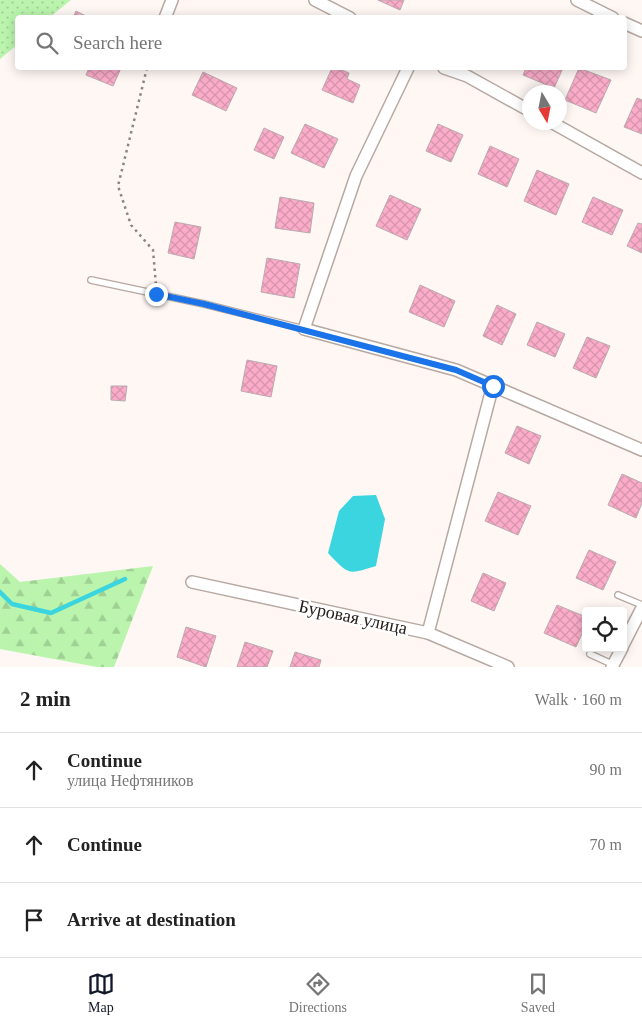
<!DOCTYPE html>
<html lang="en">
<head>
<meta charset="utf-8">
<style>
  :root { --surface:#fff; --page:#f6f6f6; --text:#222; --muted:#767676; --line:#e0e0e0; --accent:#111827 }
  body { margin:0; font-family:Georgia,serif; background:var(--page); color:var(--text) }
  .controls { position:absolute; right:15px; bottom:15px; display:grid; overflow:hidden; border-radius:5px; box-shadow:0 2px 12px #0003 }
  .controls button { width:45px; height:45px; display:grid; place-items:center; padding:0; border:0; border-bottom:1px solid var(--line); background:var(--surface); color:var(--text); font:25px sans-serif }
  .compass { position:absolute; left:522px; top:85px; width:45px; height:45px; border-radius:50%; background:var(--surface); box-shadow:0 2px 12px #0003; rotate:170deg }
  .stop { position:absolute; width:15px; height:15px; margin:-11px; border:4px solid #1a73e8; border-radius:50%; background:#fff }
  .stop.end { background:#1a73e8; border-color:#fff; box-shadow:0 1px 5px #0008 }
  .list { margin:0; padding:0; list-style:none }
  h2 { display:flex; justify-content:space-between; align-items:center; height:65px; margin:0; padding:0 20px; font-size:21px }
  h2 small { font-size:16px; font-weight:400; color:var(--muted) }
  .list li { display:grid; grid-template-columns:32px 1fr auto; gap:15px; align-items:center; box-sizing:border-box; height:75px; padding:0 20px; border-top:1px solid var(--line) }
  .list b { display:block; font-size:19px; white-space:nowrap }
  .list p { margin:0; font-size:16px; white-space:nowrap; color:var(--muted) }
  .list em { font-size:16px; font-style:normal; color:var(--muted) }
  .icon { flex:none; width:28px; height:28px; fill:none; stroke:currentColor; stroke-width:2; stroke-linecap:round; stroke-linejoin:round }
  .map { position:relative; flex:none; width:642px; height:667px; overflow:hidden }
  .search { position:absolute; background:var(--surface); box-shadow:0 2px 12px #0003; left:15px; right:15px; top:15px; height:55px; display:flex; align-items:center; gap:12px; box-sizing:border-box; padding:0 18px; border-radius:5px; color:var(--muted); font-size:19px }
  .sheet { height:290px; background:var(--surface) }
  nav { display:flex; justify-content:space-around; align-items:center; box-sizing:border-box; height:70px; border-top:1px solid var(--line); background:var(--surface); font-size:14px; color:var(--muted) }
  nav a { display:grid; justify-items:center; gap:2px }
  nav .on { color:var(--accent) }
  .map>svg:first-child { display:block }
</style>
</head>
<body>
<div class="map">
<svg width="642" height="667" viewBox="0 0 642 667">
  <defs>
    <pattern id="grass-dots" width="8" height="8" patternUnits="userSpaceOnUse" patternTransform="scale(1.25)"><rect width="8" height="8" fill="#baf4ad"/><path d="M2 2h.1M6 6h.1" fill="none" stroke="#a0d194" stroke-width="1.8" stroke-linecap="round"/></pattern>
    <pattern id="forest-firs" width="22" height="20" patternUnits="userSpaceOnUse" patternTransform="scale(1.25)"><rect width="22" height="20" fill="#baf4ad"/><path d="M5 1l3.5 6h-7zM16 11l3.5 6h-7z" fill="#a0d194"/></pattern>
    <pattern id="building-cross-hatch" width="8" height="8" patternUnits="userSpaceOnUse" patternTransform="scale(1.25)"><rect width="8" height="8" fill="#fbacc9"/><path d="M0 0l8 8M0 8l8-8" fill="none" stroke="#d794ac"/></pattern>
  </defs>
  <rect width="100%" height="100%" fill="#fef7f4"/>
  <path fill="url(#grass-dots)" d="M0 0H71L50 17 18 18 17 45 0 59Z"/>
  <path fill="url(#forest-firs)" d="M0 564 20 582 153 566 114 667H97L0 649Z"/>
  <path fill="#3ad5df" d="M376 495 385 519 376 566C347 575 349 575 328 553L339 511 353 496Z"/>
  <g fill="none" stroke-linecap="round" stroke-linejoin="round">
    <path stroke="#3ad5df" stroke-width="4.5" d="M0 592 12 604 51 613 125 579"/>
  </g>
  <g fill="url(#building-cross-hatch)" stroke="#baaaaf">
    <path d="M378 0H404L400 10Z"/>
    <path d="M76 11 90 18H73Z"/>
    <path d="M89 68H121L113 86 86 75Z"/>
    <path d="M332 68H337L349 73 347 79 360 85 353 103 322 90Z"/>
    <path d="M526 68H563L554 88 523 75Z"/>
    <path d="M579 68 611 80 596 113 565 100Z"/>
    <path d="M203 72 237 88 226 111 192 95Z"/>
    <path d="M637 98 642 100V134L624 127Z"/>
    <path d="M305 124 338 139 324 168 291 153Z"/>
    <path d="M438 124 463 135 451 162 426 151Z"/>
    <path d="M264 128 284 137 274 159 254 150Z"/>
    <path d="M490 146 519 159 507 187 478 174Z"/>
    <path d="M537 170 569 184 556 215 524 201Z"/>
    <path d="M390 195 421 209 407 240 376 226Z"/>
    <path d="M280 197 314 203 310 233 275 228Z"/>
    <path d="M593 197 623 210 612 235 582 222Z"/>
    <path d="M175 222 201 227 194 259 168 253Z"/>
    <path d="M638 223 642 224V253L627 246Z"/>
    <path d="M267 258 300 264 294 298 261 292Z"/>
    <path d="M420 285 455 301 444 327 409 312Z"/>
    <path d="M497 305 516 314 502 345 483 336Z"/>
    <path d="M537 322 565 334 555 357 527 345Z"/>
    <path d="M587 337 610 346 596 378 573 368Z"/>
    <path d="M247 360 277 366 271 397 241 391Z"/>
    <path d="M111 386H127L125 401 111 400Z"/>
    <path d="M517 426 541 436 529 464 505 453Z"/>
    <path d="M622 474 642 483V503L636 518 608 505Z"/>
    <path d="M498 492 531 506 518 535 485 521Z"/>
    <path d="M589 550 616 562 603 590 576 578Z"/>
    <path d="M483 573 506 583 494 611 471 601Z"/>
    <path d="M557 605 586 617V625L576 647 544 633Z"/>
    <path d="M186 627 216 636 206 667 177 657Z"/>
    <path d="M245 642 273 651 267 667H237Z"/>
    <path d="M295 652 321 660 319 667H290Z"/>
  </g>
  <g fill="none" stroke-linecap="round" stroke-linejoin="round">
    <g stroke="#b7a8a2" stroke-width="8">
      <g id="service">
        <path d="M91 280 204 304 304 329"/>
        <path d="M618 595 642 605"/>
        <path d="M590 654 614 665"/>
      </g>
    </g>
    <g stroke="#b7a8a2" stroke-width="14">
      <g id="minor">
        <path d="M315 0 350 18"/>
        <path d="M577 0 613 18"/>
        <path d="M165 18 172 0"/>
        <path d="M624 23 642 31"/>
        <path d="M408 68 356 176 304 329 456 370 642 450"/>
        <path d="M444 68 467 76 530 111"/>
        <path d="M551 122 642 173"/>
        <path d="M192 582 428 633 508 667"/>
        <path d="M428 633 493 385"/>
        <path d="M623 645 642 608"/>
        <path d="M612 667 622 648"/>
      </g>
    </g>
    <path stroke="#8b8482" stroke-width="2.5" stroke-dasharray="2.5 4" stroke-linecap="butt" d="M147 68 118 186 131 225 153 250 156 285"/>
    <use href="#service" stroke="#fff" stroke-width="5.5"/>
    <use href="#minor" stroke="#fff" stroke-width="11"/>
  </g>
  <g fill="none" stroke-linecap="round" stroke-linejoin="round">
    <path stroke="#1a73e8" stroke-width="6" d="M156 294 204 304 456 370 493 386"/>
  </g>
  <g text-anchor="middle" stroke-width="5" stroke-linejoin="round" paint-order="stroke">
    <g font-size="18" fill="#26201e" stroke="#fff">
      <text transform="translate(353 617) rotate(12)" y="6">Буровая улица</text>
    </g>
  </g>
</svg>
<div class="controls">
<button><svg class="icon" aria-label="locate" viewBox="0 0 24 24"><circle cx="12" cy="12" r="6"/><path d="M12 2v4M12 18v4M2 12h4M18 12h4"/></svg></button>
</div>
<svg class="compass" viewBox="-18 -18 36 36"><path d="M0-13l5 13h-10z" fill="#e53935"/><path d="M0 13l5-13h-10z" fill="#767676"/></svg>
<div class="stop" style="left:493px;top:386px"></div>
<div class="stop end" style="left:156px;top:294px"></div>
<div class="search"><svg class="icon" aria-label="search" viewBox="0 0 24 24"><circle cx="10" cy="10" r="6"/><path d="M15 15l6 6"/></svg>Search here</div>
</div>
<section class="sheet">
<h2>2 min<small>Walk · 160 m</small></h2>
<ul class="list">
<li><svg class="icon" aria-label="ahead" viewBox="0 0 24 24"><path d="M12 20V5M6 11l6-6 6 6"/></svg><div><b>Continue</b><p>улица Нефтяников</p></div><em>90 m</em></li>
<li><svg class="icon" aria-label="ahead" viewBox="0 0 24 24"><path d="M12 20V5M6 11l6-6 6 6"/></svg><div><b>Continue</b></div><em>70 m</em></li>
<li><svg class="icon" aria-label="arrive" viewBox="0 0 24 24"><path d="M6 21V4h12l-3 4 3 4H6"/></svg><div><b>Arrive at destination</b></div></li>
</ul>
</section>
<nav>
<a class="on"><svg class="icon" aria-label="map" viewBox="0 0 24 24"><path d="M3 6l6-2 6 2 6-2v14l-6 2-6-2-6 2zM9 4v14M15 6v14"/></svg>Map</a>
<a><svg class="icon" aria-label="directions" viewBox="0 0 24 24"><path d="M12 3l9 9-9 9-9-9zM9 14v-3h6M13 9l2 2-2 2"/></svg>Directions</a>
<a><svg class="icon" aria-label="saved" viewBox="0 0 24 24"><path d="M7 4h10v16l-5-4-5 4z"/></svg>Saved</a>
</nav>
</body>
</html>
